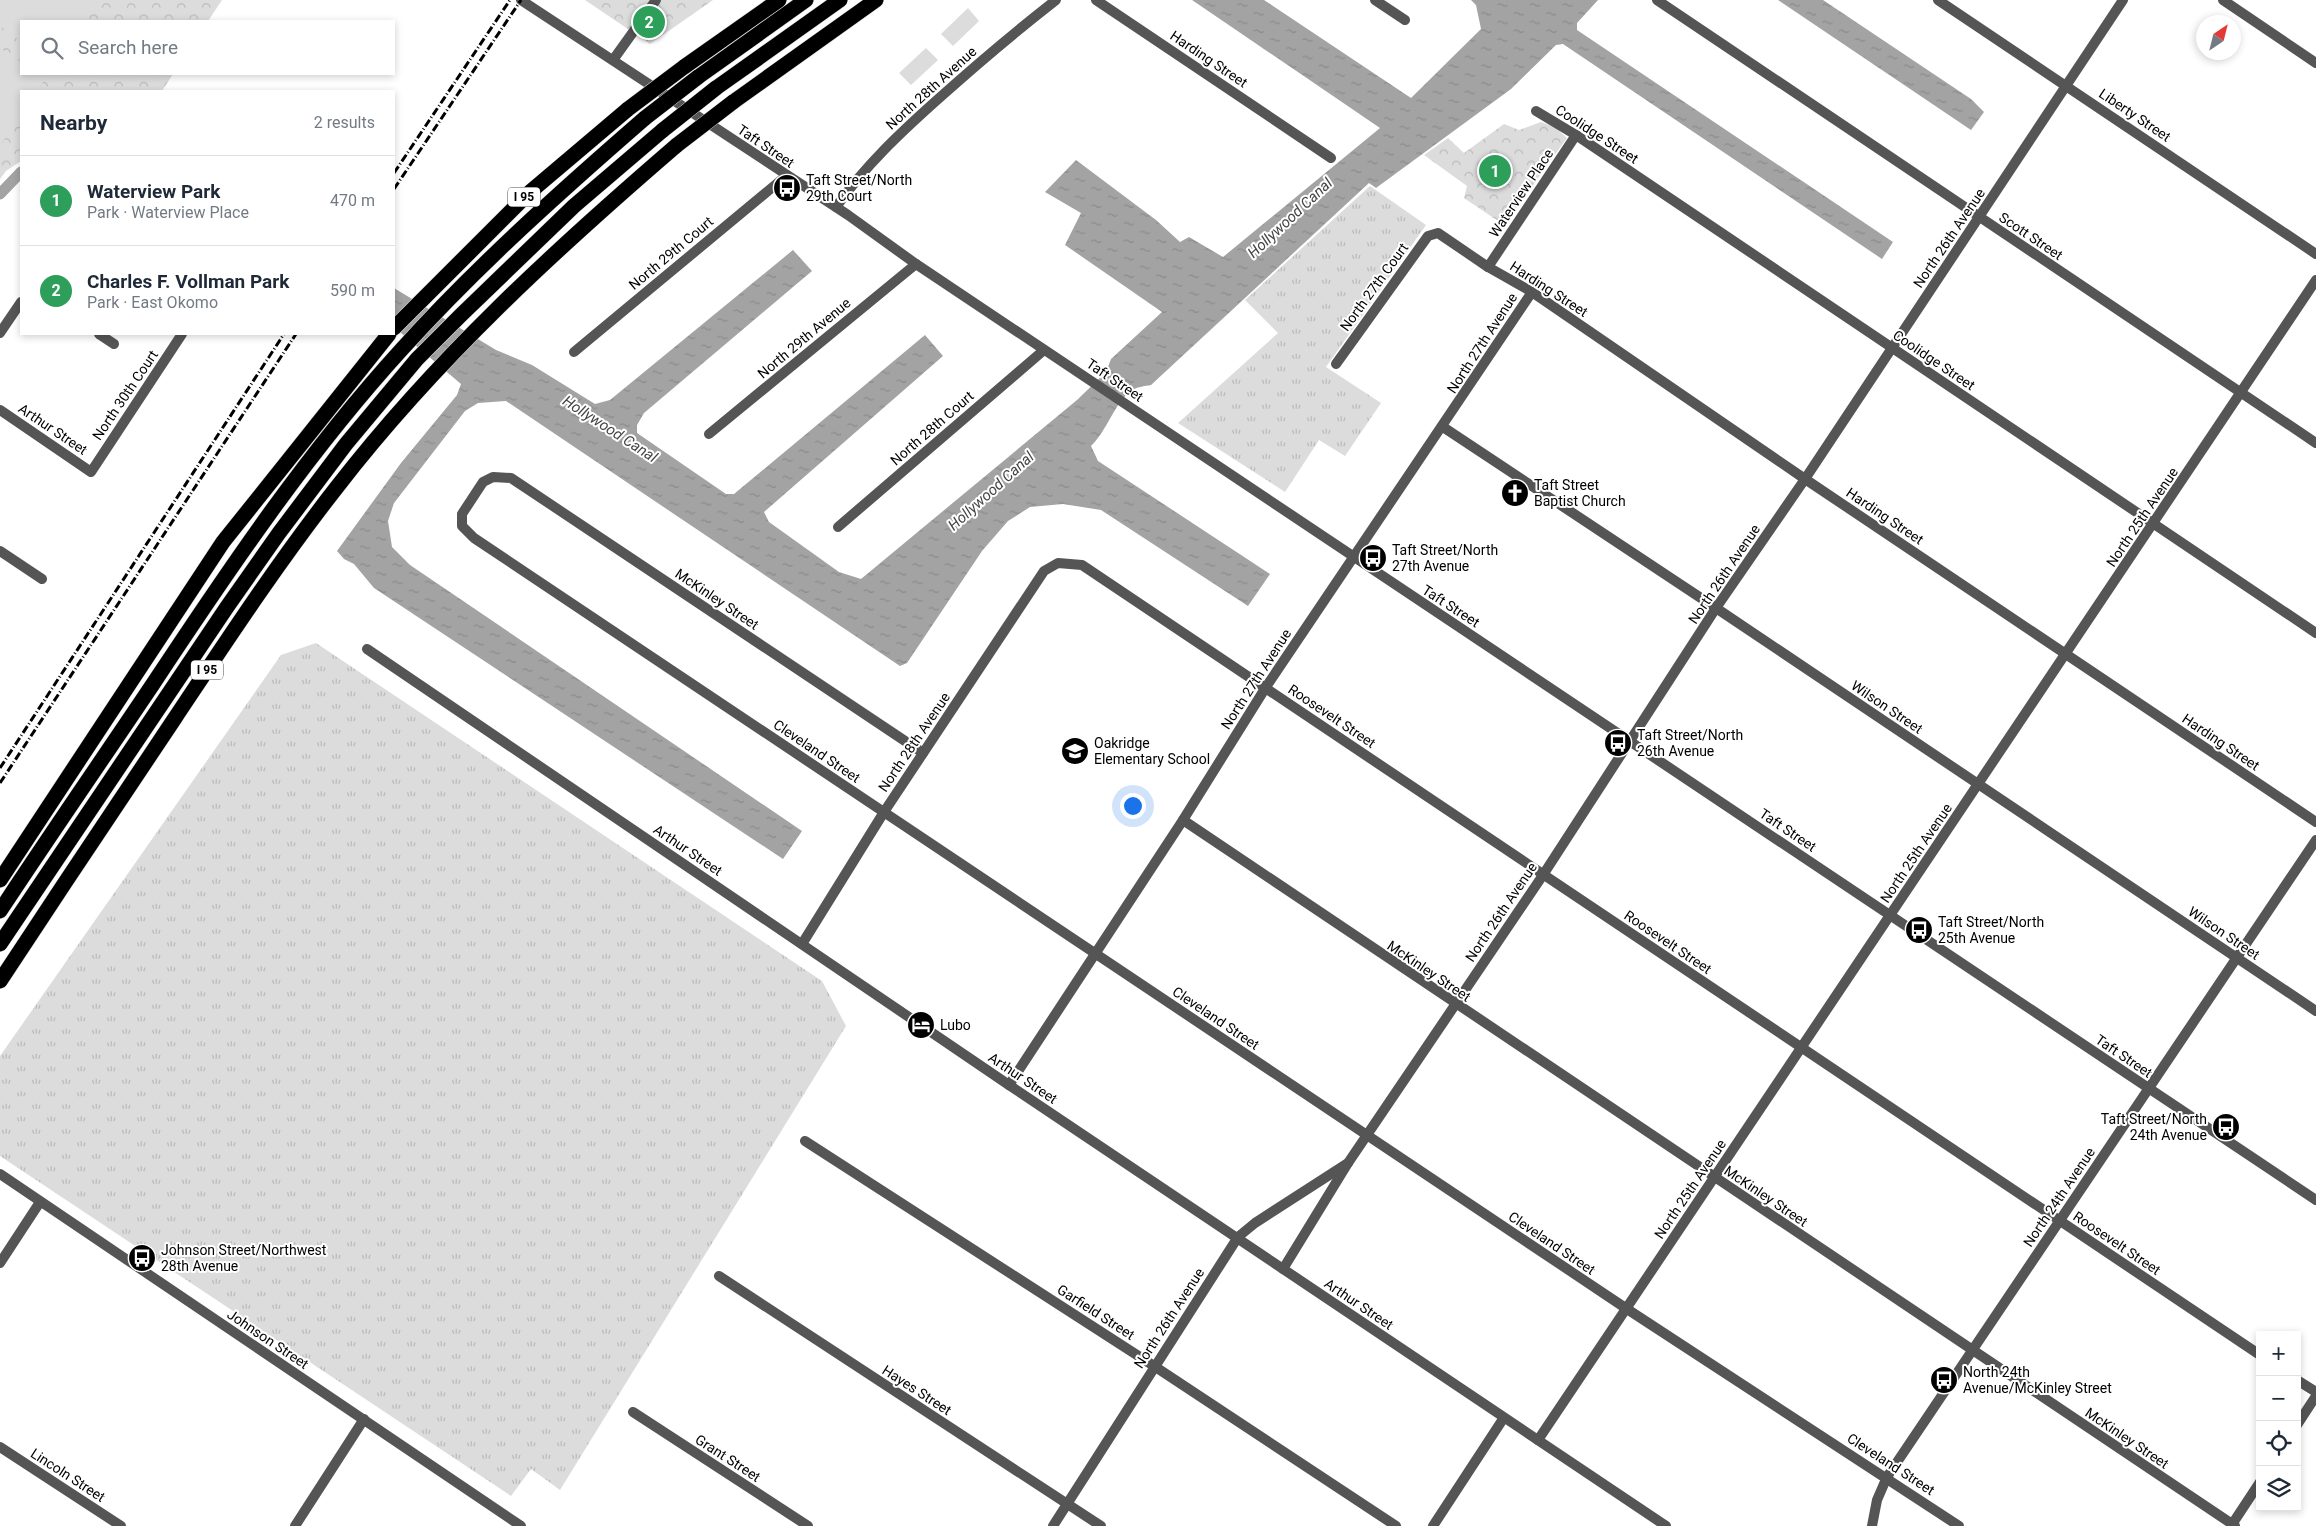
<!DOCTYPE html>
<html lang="en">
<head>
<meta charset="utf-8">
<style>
  :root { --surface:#fff; --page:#f2f2f3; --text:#1f2937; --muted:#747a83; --line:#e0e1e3; --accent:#111827 }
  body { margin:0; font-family:Roboto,sans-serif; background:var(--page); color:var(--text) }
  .controls { position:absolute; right:15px; bottom:15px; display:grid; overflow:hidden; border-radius:0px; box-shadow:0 2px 8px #0003 }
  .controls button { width:45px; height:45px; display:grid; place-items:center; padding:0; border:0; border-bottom:1px solid var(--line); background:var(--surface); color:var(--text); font:25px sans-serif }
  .compass { position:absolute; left:2196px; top:15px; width:45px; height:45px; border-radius:50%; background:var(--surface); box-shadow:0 2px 8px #0003; rotate:35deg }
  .you { position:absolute; left:1132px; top:805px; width:18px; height:18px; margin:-12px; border:4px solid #fff; border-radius:50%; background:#1a73e8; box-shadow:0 0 0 8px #1a73e833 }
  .badge { display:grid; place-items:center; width:32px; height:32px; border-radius:50%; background:var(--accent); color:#fff; font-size:16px; font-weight:700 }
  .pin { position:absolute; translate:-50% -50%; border:2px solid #fff; box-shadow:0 1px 5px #0006 }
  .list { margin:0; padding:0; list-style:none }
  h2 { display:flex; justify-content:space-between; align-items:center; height:65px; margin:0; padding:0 20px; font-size:21px }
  h2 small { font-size:16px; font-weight:400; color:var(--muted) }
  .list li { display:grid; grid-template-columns:32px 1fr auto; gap:15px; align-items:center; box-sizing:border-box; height:90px; padding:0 20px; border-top:1px solid var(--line) }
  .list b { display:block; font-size:19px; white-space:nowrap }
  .list p { margin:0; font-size:16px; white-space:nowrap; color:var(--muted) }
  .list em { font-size:16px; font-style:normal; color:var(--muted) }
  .icon { flex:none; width:28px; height:28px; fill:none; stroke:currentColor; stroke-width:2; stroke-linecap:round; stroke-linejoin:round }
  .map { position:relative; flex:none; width:2316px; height:1526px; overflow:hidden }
  .search { position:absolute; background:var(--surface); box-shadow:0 2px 8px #0003; left:20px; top:20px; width:375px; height:55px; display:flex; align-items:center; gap:12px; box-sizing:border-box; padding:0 18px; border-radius:0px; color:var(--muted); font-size:19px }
  .panel { position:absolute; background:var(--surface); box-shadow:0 2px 8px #0003; left:20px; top:90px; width:375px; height:245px; border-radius:0px }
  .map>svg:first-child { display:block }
</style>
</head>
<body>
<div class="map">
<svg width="2316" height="1526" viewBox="0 0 2316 1526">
  <defs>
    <pattern id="grass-tufts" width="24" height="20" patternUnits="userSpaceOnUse" patternTransform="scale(1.25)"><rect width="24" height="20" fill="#dcdcdc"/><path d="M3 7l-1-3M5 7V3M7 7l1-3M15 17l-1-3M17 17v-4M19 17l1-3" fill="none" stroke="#bbb"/></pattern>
    <pattern id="park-crowns" width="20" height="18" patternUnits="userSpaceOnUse" patternTransform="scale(1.25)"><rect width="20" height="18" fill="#dcdcdc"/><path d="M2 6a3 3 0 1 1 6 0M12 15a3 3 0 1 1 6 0" fill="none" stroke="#bbb"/></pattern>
    <pattern id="water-ripples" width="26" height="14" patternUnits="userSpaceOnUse" patternTransform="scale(1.25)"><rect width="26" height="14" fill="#a3a3a3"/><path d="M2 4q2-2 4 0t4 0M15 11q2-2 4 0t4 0" fill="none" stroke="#8b8b8b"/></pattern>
  </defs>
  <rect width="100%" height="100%" fill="#fff"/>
  <g fill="url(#grass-tufts)">
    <path d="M1370 186 1426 225 1326 367 1381 403 1345 456 1319 440 1285 492 1178 423 1278 333 1245 300Z"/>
    <path d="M316 643 822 981 846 1026 560 1490 531 1469 511 1496 0 1156V1056L281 655Z"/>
  </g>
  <g fill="url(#park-crowns)">
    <path d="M0 0H222L208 21H21V74H173L162 91H21V161L6 171 0 179Z"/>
    <path d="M585 0H713L650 44Z"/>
    <path d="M1541 122 1555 127 1567 138 1504 225 1464 198 1467 186 1424 155 1448 138 1464 153 1504 124 1519 130Z"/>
  </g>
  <g fill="#dcdcdc">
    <path d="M0 0H94L95 5 85 21H21V41L0 26Z"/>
    <path d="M968 8 979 21 953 46 941 34Z"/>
    <path d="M0 48 21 62V74H39L46 78 37 91H21V115L0 146Z"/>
    <path d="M926 48 938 60 911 85 899 73Z"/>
  </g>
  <g fill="url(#water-ripples)">
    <path d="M1192 0H1264L1411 98 1481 29 1476 5 1471 0H1598L1577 23V30L1893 242 1882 259 1563 44 1556 45 1511 89 1376 188 1369 183 1151 385C1145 386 1136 387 1131 391 1115 402 1107 431 1091 446L1098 461 1270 574 1248 606 1101 510 1063 504 1030 507 1008 521 982 551 907 663 900 666 506 401 478 403 465 411 394 503 388 521 392 547 410 565 802 831 783 859 374 588 354 564 344 559 337 551 401 463 457 395 461 384 394 327V288L496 350 532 365 595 404 610 400 793 250 812 271 644 413 637 425V433L726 494H734L925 335 943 356 764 512 769 522 839 572 861 579 1077 400 1106 372 1111 359 1162 312 1065 245 1081 213 1045 192 1076 160 1156 220 1180 242 1189 237 1223 257 1380 128Z"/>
    <path d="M1778 0H1823L1971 99 1984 112 1971 130Z"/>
  </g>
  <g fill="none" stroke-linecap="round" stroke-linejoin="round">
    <path stroke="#a3a3a3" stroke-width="11" d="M0 194 21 172"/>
    <g stroke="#dbdbdb" stroke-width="16">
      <g id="motorway">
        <path d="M684 67 779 0"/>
        <path d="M698 77 806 0"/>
        <path d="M716 88 840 0"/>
        <path d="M733 102 876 0"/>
        <path d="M394 328 530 192 628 109"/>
        <path d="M0 880 223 542 389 334"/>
        <path d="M0 911C50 835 102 760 153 684 229 569 308 452 402 349 477 266 561 191 645 118"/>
        <path d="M0 944 227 607 279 533 346 444 417 359 461 315 574 206 663 130"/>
        <path d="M0 981C58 893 116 806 175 718 227 640 279 561 337 487 436 359 555 250 677 145"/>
      </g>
    </g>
    <g stroke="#555" stroke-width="10">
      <path d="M1096 0 1331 158"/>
      <path d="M1375 0 1405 20"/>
      <path d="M1657 0 2316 443"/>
      <path d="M1938 0 2316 254"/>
      <path d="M2223 0 2316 63"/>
      <path d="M613 60 656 0"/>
      <path d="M1536 111 1576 135 2316 633"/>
      <path d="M836 207C865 166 900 133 937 100 976 65 1015 32 1056 0"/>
      <path d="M1488 267 1576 135"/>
      <path d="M0 333 21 302"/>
      <path d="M99 334 114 344"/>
      <path d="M574 352 786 176"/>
      <path d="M1336 364 1428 236 1438 233 1488 267 1532 292 1805 479 2316 822"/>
      <path d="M0 410 91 472 182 334"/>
      <path d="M1443 427 1716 608 2316 1011"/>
      <path d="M709 434 916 264"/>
      <path d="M838 527 1044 350"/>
      <path d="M0 551 42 579"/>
      <path d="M367 649 1009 1085 1666 1526"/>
      <path d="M923 753 511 478 493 477 483 482 462 514V526L474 538 1627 1309 1959 1526"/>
      <path d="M1183 820 2235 1526"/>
      <path d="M802 944 884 812 1044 571 1058 563 1082 565 2260 1355"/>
      <path d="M1009 1085 1183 820 1266 687 1532 292"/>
      <path d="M805 1141 1154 1366 1396 1526"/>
      <path d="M0 1263 40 1202"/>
      <path d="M1283 1269 1348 1163"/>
      <path d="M719 1276 1101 1526"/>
      <path d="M2297 1380 2316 1392"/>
      <path d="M633 1412 808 1526"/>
      <path d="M2297 1425 2316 1396"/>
      <path d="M1538 1440 2316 280"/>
      <path d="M0 1447 121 1526"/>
      <path d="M1433 1526 1503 1419"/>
      <path d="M2231 1526 2260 1482"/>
    </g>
    <g stroke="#555" stroke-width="10">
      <path d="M521 0 848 215 916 264 2316 1200"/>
      <path d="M0 1174 521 1526"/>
      <path d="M295 1526 364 1419"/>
      <path d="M1053 1526 1238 1237 1255 1223 1348 1163 1543 875 1716 608 1805 479 2123 0"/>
      <path d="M1872 1526 1877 1500 1887 1477 2316 840"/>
    </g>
    <use href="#motorway" stroke="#000" stroke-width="15"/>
    <g stroke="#000" stroke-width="3" stroke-dasharray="8 2.5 1 2.5" stroke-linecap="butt">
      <path d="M394 173 510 0"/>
      <path d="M394 189 521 0"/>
      <path d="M0 768 284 334"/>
      <path d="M0 783 296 334"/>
    </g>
    <g stroke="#dbdbdb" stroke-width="16" stroke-linecap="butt">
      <g id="motorway-bridge">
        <path d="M628 109 684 67"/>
        <path d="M645 118 698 77"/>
        <path d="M663 130 716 88"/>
        <path d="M677 145 733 102"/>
      </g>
    </g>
    <use href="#motorway-bridge" stroke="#000" stroke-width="15"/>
  </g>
  <defs>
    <g id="bus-disc" transform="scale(1.4375)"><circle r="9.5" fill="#000" stroke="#fff"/><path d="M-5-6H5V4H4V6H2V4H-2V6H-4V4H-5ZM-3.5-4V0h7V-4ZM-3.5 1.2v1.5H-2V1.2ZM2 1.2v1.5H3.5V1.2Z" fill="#fff"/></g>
    <g id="church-disc" transform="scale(1.4375)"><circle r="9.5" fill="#000" stroke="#fff"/><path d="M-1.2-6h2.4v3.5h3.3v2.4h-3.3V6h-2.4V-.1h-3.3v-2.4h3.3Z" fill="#fff"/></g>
    <g id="school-disc" transform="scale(1.4375)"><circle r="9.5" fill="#000" stroke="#fff"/><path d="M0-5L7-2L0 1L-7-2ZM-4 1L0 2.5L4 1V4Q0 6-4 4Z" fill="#fff"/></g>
    <g id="hotel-disc" transform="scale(1.4375)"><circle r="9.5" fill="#000" stroke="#fff"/><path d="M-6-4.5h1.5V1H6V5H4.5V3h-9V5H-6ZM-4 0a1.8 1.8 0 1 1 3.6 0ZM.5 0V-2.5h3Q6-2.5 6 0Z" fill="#fff"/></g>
  </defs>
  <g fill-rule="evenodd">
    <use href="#bus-disc" x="787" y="188"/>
    <use href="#church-disc" x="1515" y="493"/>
    <use href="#bus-disc" x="1373" y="558"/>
    <use href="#bus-disc" x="1618" y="743"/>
    <use href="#school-disc" x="1075" y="751"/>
    <use href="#bus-disc" x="1919" y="930"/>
    <use href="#hotel-disc" x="921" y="1025"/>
    <use href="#bus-disc" x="2226" y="1127"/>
    <use href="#bus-disc" x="142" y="1258"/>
    <use href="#bus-disc" x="1944" y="1380"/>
  </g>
  <g text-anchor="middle" stroke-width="4" stroke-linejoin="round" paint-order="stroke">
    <g fill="#fff" stroke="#4c4c4c" stroke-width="1">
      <rect x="508" y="187.5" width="32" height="19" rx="4"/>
      <rect x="191" y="660.5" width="32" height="19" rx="4"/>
    </g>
    <g font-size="12" font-weight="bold" fill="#000">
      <text x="524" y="201">I 95</text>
      <text x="207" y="674">I 95</text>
    </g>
    <g font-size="14" fill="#000" stroke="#fff">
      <text transform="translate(1209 59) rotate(34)" y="5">Harding Street</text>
      <text transform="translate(931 88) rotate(-42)" y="5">North 28th Avenue</text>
      <text transform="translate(2135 115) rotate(34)" y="5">Liberty Street</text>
      <text transform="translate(1597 134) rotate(33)" y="5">Coolidge Street</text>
      <text transform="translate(766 146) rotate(34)" y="5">Taft Street</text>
      <text transform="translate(1521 193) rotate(-56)" y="5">Waterview Place</text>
      <text transform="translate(2031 236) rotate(34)" y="5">Scott Street</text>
      <text transform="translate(1949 238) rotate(-56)" y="5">North 26th Avenue</text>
      <text transform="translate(671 253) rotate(-40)" y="5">North 29th Court</text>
      <text transform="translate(1374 287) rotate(-54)" y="5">North 27th Court</text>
      <text transform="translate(1549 289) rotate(33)" y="5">Harding Street</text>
      <text transform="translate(804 338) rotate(-40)" y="5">North 29th Avenue</text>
      <text transform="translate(1482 343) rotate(-57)" y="5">North 27th Avenue</text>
      <text transform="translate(1934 360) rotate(34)" y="5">Coolidge Street</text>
      <text transform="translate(1115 380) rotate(34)" y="5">Taft Street</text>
      <text transform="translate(125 395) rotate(-56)" y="5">North 30th Court</text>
      <text transform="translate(932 428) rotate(-41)" y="5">North 28th Court</text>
      <text transform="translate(53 429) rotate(34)" y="5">Arthur Street</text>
      <text transform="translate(1885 516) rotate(34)" y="5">Harding Street</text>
      <text transform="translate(2142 517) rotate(-56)" y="5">North 25th Avenue</text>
      <text transform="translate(1724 574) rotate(-56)" y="5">North 26th Avenue</text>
      <text transform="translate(717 599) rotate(34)" y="5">McKinley Street</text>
      <text transform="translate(1451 606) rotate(33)" y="5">Taft Street</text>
      <text transform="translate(1256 679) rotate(-57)" y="5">North 27th Avenue</text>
      <text transform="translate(1887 707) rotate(34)" y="5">Wilson Street</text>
      <text transform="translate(1332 716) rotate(34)" y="5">Roosevelt Street</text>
      <text transform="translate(914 742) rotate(-56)" y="5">North 28th Avenue</text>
      <text transform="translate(2221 742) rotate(34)" y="5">Harding Street</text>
      <text transform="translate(817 751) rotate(34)" y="5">Cleveland Street</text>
      <text transform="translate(1788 830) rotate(34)" y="5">Taft Street</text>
      <text transform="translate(688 850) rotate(34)" y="5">Arthur Street</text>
      <text transform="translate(1916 853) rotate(-56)" y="5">North 25th Avenue</text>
      <text transform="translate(1501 912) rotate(-56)" y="5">North 26th Avenue</text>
      <text transform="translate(2224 933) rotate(34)" y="5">Wilson Street</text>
      <text transform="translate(1668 942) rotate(34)" y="5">Roosevelt Street</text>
      <text transform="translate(1429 971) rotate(34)" y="5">McKinley Street</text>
      <text transform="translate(1216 1018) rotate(34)" y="5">Cleveland Street</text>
      <text transform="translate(2124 1056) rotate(34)" y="5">Taft Street</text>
      <text transform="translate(1023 1078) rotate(34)" y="5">Arthur Street</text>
      <text transform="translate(1690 1189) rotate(-56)" y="5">North 25th Avenue</text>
      <text transform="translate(1766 1196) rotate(34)" y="5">McKinley Street</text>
      <text transform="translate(2059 1197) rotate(-56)" y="5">North 24th Avenue</text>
      <text transform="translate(1552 1243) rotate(34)" y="5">Cleveland Street</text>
      <text transform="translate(2117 1243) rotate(34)" y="5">Roosevelt Street</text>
      <text transform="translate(1359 1304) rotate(34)" y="5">Arthur Street</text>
      <text transform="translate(1096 1312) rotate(33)" y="5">Garfield Street</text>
      <text transform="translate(1169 1318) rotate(-57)" y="5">North 26th Avenue</text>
      <text transform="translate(268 1339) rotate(34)" y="5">Johnson Street</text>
      <text transform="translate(917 1390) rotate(33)" y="5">Hayes Street</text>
      <text transform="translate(2127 1438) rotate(34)" y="5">McKinley Street</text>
      <text transform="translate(728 1458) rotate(33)" y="5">Grant Street</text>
      <text transform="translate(1891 1464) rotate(33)" y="5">Cleveland Street</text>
      <text transform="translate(68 1475) rotate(33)" y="5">Lincoln Street</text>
    </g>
    <g font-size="14" fill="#000" stroke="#fff" text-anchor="start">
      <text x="806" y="185">Taft Street/North<tspan x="806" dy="16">29th Court</tspan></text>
      <text x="1534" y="490">Taft Street<tspan x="1534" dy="16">Baptist Church</tspan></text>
      <text x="1392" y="555">Taft Street/North<tspan x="1392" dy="16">27th Avenue</tspan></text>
      <text x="1637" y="740">Taft Street/North<tspan x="1637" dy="16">26th Avenue</tspan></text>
      <text x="1094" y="748">Oakridge<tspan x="1094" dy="16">Elementary School</tspan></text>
      <text x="1938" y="927">Taft Street/North<tspan x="1938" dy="16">25th Avenue</tspan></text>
      <text x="940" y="1030">Lubo</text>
      <text x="2207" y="1124" text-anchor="end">Taft Street/North<tspan x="2207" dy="16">24th Avenue</tspan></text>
      <text x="161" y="1255">Johnson Street/Northwest<tspan x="161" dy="16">28th Avenue</tspan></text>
      <text x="1963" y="1377">North 24th<tspan x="1963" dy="16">Avenue/McKinley Street</tspan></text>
    </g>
    <g font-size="15" font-style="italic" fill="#444" stroke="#fff">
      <text transform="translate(1290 218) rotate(-43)" y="5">Hollywood Canal</text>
      <text transform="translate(610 429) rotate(33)" y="5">Hollywood Canal</text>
      <text transform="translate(991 491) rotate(-42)" y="5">Hollywood Canal</text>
    </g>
  </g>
</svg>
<div class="controls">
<button>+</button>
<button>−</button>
<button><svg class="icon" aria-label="locate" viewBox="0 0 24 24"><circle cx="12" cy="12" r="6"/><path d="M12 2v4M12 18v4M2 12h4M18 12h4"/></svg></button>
<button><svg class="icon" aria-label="layers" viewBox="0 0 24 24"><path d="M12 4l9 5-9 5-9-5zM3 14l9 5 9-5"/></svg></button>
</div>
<svg class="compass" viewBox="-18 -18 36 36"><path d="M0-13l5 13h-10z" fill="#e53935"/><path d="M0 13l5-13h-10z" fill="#747a83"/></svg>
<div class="you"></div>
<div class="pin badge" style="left:1495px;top:171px;background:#2e9e5b">1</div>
<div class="pin badge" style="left:649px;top:22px;background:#2e9e5b">2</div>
<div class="search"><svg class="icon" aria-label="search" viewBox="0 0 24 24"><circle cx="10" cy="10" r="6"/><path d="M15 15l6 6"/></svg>Search here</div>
<section class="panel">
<h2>Nearby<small>2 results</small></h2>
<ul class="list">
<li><span class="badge" style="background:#2e9e5b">1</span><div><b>Waterview Park</b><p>Park · Waterview Place</p></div><em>470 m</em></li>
<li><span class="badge" style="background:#2e9e5b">2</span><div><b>Charles F. Vollman Park</b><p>Park · East Okomo</p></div><em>590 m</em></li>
</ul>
</section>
</div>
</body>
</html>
